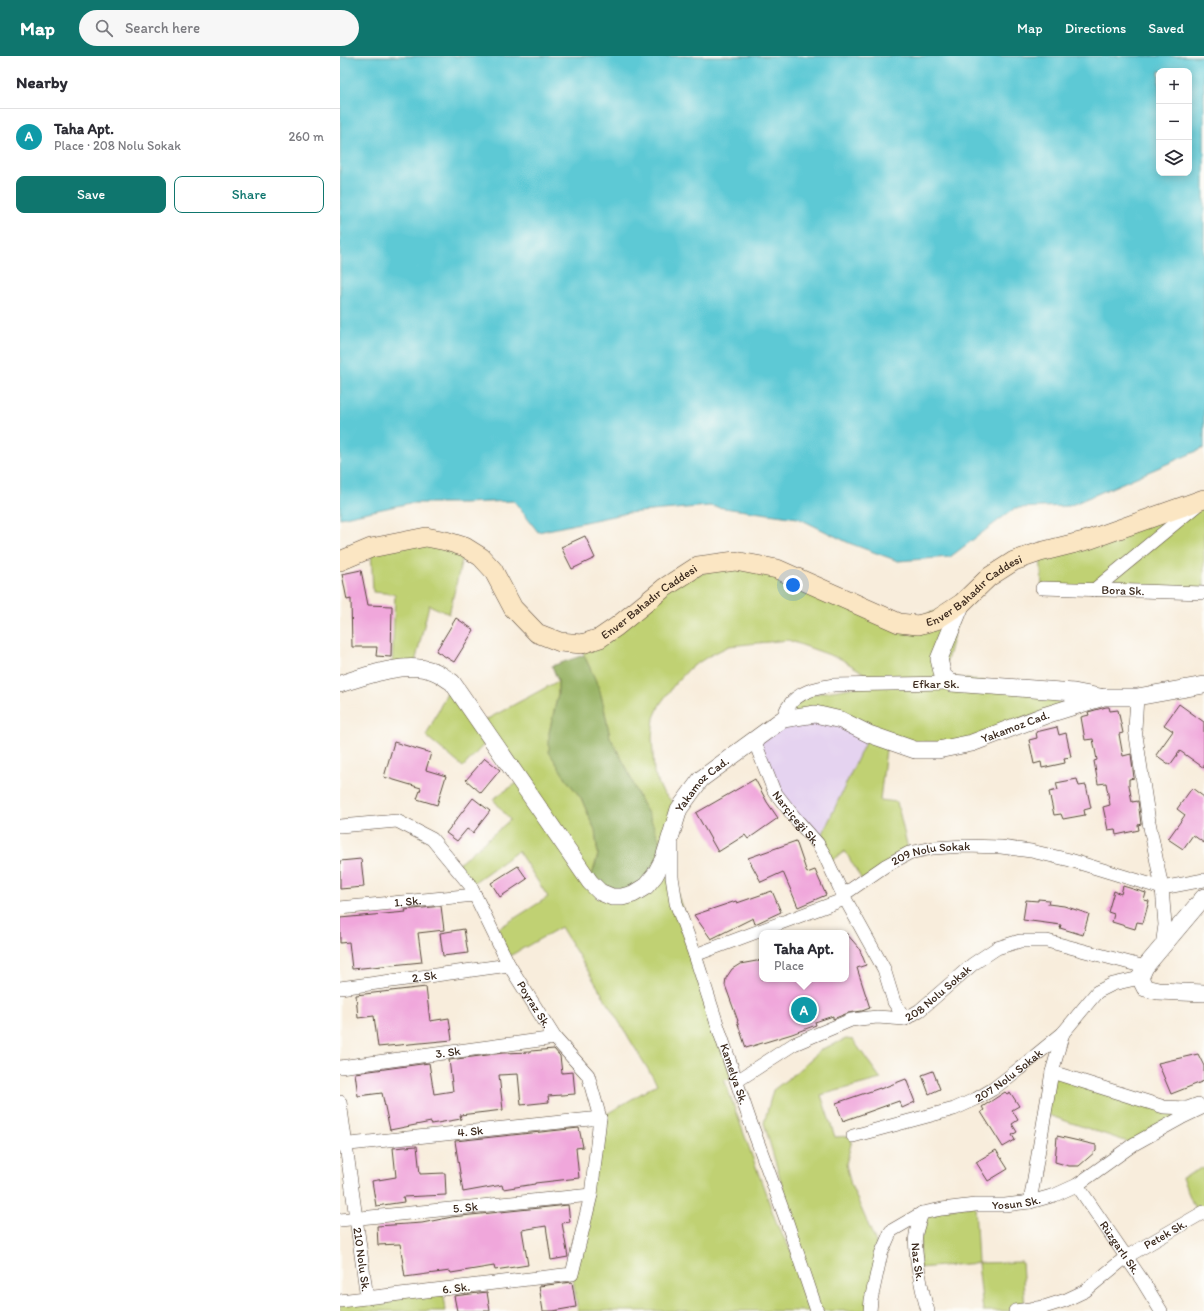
<!DOCTYPE html>
<html lang="en">
<head>
<meta charset="utf-8">
<style>
  :root { --surface:#fff; --page:#f7f7f7; --text:#2b2b33; --muted:#7c7c81; --line:#e1e1e2; --accent:#0f766e }
  body { margin:0; font-family:Itim,sans-serif; background:var(--page); color:var(--text) }
  .controls { position:absolute; right:12px; top:12px; display:grid; overflow:hidden; border-radius:8px; box-shadow:0 2px 10px #0003 }
  .controls button { width:36px; height:36px; display:grid; place-items:center; padding:0; border:0; border-bottom:1px solid var(--line); background:var(--surface); color:var(--text); font:20px sans-serif }
  .you { position:absolute; left:453px; top:529px; width:14px; height:14px; margin:-10px; border:3px solid #fff; border-radius:50%; background:#1a73e8; box-shadow:0 0 0 6px #1a73e833 }
  .badge { display:grid; place-items:center; width:26px; height:26px; border-radius:50%; background:var(--accent); color:#fff; font-size:13px; font-weight:700 }
  .pin { position:absolute; translate:-50% -50%; border:2px solid #fff; box-shadow:0 1px 4px #0006 }
  .popup { position:absolute; left:419px; top:874px; width:90px; height:52px; box-sizing:border-box; display:grid; place-content:center; border-radius:8px; background:var(--surface); filter:drop-shadow(0 1px 3px #0005); font-size:13px; white-space:nowrap; color:var(--muted) }
  .popup b { font-size:15px; color:var(--text) }
  .popup::after { content:''; position:absolute; left:50%; top:100%; margin-left:-8px; border:8px solid transparent; border-top-color:var(--surface) }
  .list { margin:0; padding:0; list-style:none }
  h2 { display:flex; justify-content:space-between; align-items:center; height:52px; margin:0; padding:0 16px; font-size:17px }
  h2 small { font-size:13px; font-weight:400; color:var(--muted) }
  .list li { display:grid; grid-template-columns:26px 1fr auto; gap:12px; align-items:center; box-sizing:border-box; height:56px; padding:0 16px; border-top:1px solid var(--line) }
  .list b { display:block; font-size:15px; white-space:nowrap }
  .list p { margin:0; font-size:13px; white-space:nowrap; color:var(--muted) }
  .list em { font-size:13px; font-style:normal; color:var(--muted) }
  .actions { display:flex; gap:8px; padding:12px 16px }
  .actions a { flex:1; padding:9px 0; border:1px solid var(--accent); border-radius:8px; text-align:center; font-size:14px; color:var(--accent) }
  .actions .main { background:var(--accent); color:#fff }
  .icon { flex:none; width:22px; height:22px; fill:none; stroke:currentColor; stroke-width:2; stroke-linecap:round; stroke-linejoin:round }
  .map { position:relative; flex:none; width:864px; height:1255px; overflow:hidden }
  header { display:flex; align-items:center; gap:24px; box-sizing:border-box; height:56px; padding:0 20px; background:var(--accent); color:#fff }
  header strong { font-size:19px }
  nav { display:flex; gap:22px; margin-inline-start:auto; font-size:14px }
  .search { width:280px; height:36px; background:var(--page); display:flex; align-items:center; gap:10px; box-sizing:border-box; padding:0 14px; border-radius:22px; color:var(--muted); font-size:15px }
  main { display:flex }
  aside { flex:1; background:var(--surface) }
  .map>svg:first-child { display:block }
</style>
</head>
<body>
<header>
<strong>Map</strong>
<div class="search"><svg class="icon" aria-label="search" viewBox="0 0 24 24"><circle cx="10" cy="10" r="6"/><path d="M15 15l6 6"/></svg>Search here</div>
<nav><a>Map</a><a>Directions</a><a>Saved</a></nav>
</header>
<main>
<aside>
<h2>Nearby<small></small></h2>
<ul class="list">
<li><span class="badge" style="background:#0f9aa8">A</span><div><b>Taha Apt.</b><p>Place · 208 Nolu Sokak</p></div><em>260 m</em></li>
</ul>
<div class="actions"><a class="main">Save</a><a>Share</a></div>
</aside>
<div class="map">
<svg width="864" height="1255" viewBox="0 0 864 1255">
  <rect width="100%" height="100%" fill="#fdfcf7"/>
  <filter id="ink" filterUnits="userSpaceOnUse"><feTurbulence type="fractalNoise" baseFrequency=".025" numOctaves="2"/><feDisplacementMap in="SourceGraphic" scale="8" xChannelSelector="R" yChannelSelector="G"/><feConvolveMatrix kernelMatrix="1 2 1 2 8 2 1 2 1" color-interpolation-filters="sRGB"/></filter>
  <filter id="wash" filterUnits="userSpaceOnUse"><feTurbulence type="fractalNoise" baseFrequency=".012" numOctaves="4" result="noise"/><feDisplacementMap in="SourceGraphic" scale="16" xChannelSelector="R" yChannelSelector="G"/><feGaussianBlur stdDeviation="0.9" result="paint"/><feColorMatrix in="noise" values="0 0 0 0 0 0 0 0 0 0 0 0 0 0 0 0 0 1.4 0 .05"/><feComposite in="paint" operator="in"/></filter>
  <g filter="url(#wash)">
    <rect width="100%" height="100%" fill="#f8eddc"/>
    <path fill="#e5d3f0" d="M475 658 529 678 478 788 455 762 414 684Z"/>
    <g fill="#c0d173" stroke="#7e7e48">
      <path d="M864 443V537L702 532 700 496Z"/>
      <path d="M64 485 125 491 109 558 89 549 74 611 52 613 55 538 33 536 31 492Z"/>
      <path d="M395 505 559 567 622 547 603 620 764 641 632 687 547 685 540 744 557 746 569 797 522 824 505 795 488 808 478 788 529 678 501 664 443 663 456 641 540 627 501 603 448 584 389 590 369 600 350 612 334 629 320 648 314 662 312 681 314 717 322 735 339 753 332 821 397 1025 384 1023 438 1171 467 1224 454 1170 424 1067 433 1034 453 1019 482 993 506 983 513 984 541 1023 481 1039 495 1081 513 1080 506 1108 511 1129 541 1198 530 1255H238L232 1218 260 1062 317 1028 221 871 166 902 153 876 208 841 178 795 130 829 115 811 170 764 153 743 180 725 150 682 123 711 86 680 112 626 140 667 218 625V638L209 677 226 723 241 742 255 774 258 799 250 826 309 759 301 746 286 711 270 681 263 647 259 632 244 599 242 588 324 532Z"/>
      <path d="M712 1016 847 1052 794 1088 705 1058Z"/>
      <path d="M864 1111V1156L858 1160 842 1122Z"/>
      <path d="M635 1149 638 1207 682 1206 685 1253 675 1255H643L638 1207 579 1212 582 1157Z"/>
      <path d="M103 1233 106 1255H0V1245Z"/>
    </g>
    <path fill="#98b365" stroke="#6a6e42" d="M244 599 259 632 263 647 270 681 286 711 301 746 309 759 319 783 321 808 293 838 250 826 258 799 255 774 241 742 226 723 209 696V677L218 638V625L212 610Z"/>
    <path fill="#5dc9d5" stroke="#4c7a7a" fill-rule="evenodd" d="M0 0H864V392L729 450 675 452 610 501 558 505 509 487 458 462 369 450 287 457 198 476 174 445 123 447H70L0 462ZM819 15H849V117H819Z"/>
    <g id="blocks">
      <g fill="#f0a7db">
        <path d="M245 480 255 502 232 513 221 491Z"/>
        <path d="M21 514 28 549 52 550 51 601 36 600 37 591H12L11 543 7 544 2 518Z"/>
        <path d="M116 562 134 574 114 606 96 595Z"/>
        <path d="M839 648 864 666V712L840 695 830 709 816 699 833 675 824 669Z"/>
        <path d="M766 651H769L770 655 778 654 783 677 779 678 783 700 791 698 794 722 789 723V729L792 746 798 745 801 768 798 769 799 774 776 779 775 773 768 774 763 751 770 749 766 727 758 728 754 705 757 704 753 683 745 684 741 661 749 659 748 656Z"/>
        <path d="M717 671 719 679 726 677 731 701 724 702 725 707 702 712 701 706 694 708 689 684 697 682 696 676Z"/>
        <path d="M54 686 91 697 86 714 106 720 97 749 77 743 81 732 44 721Z"/>
        <path d="M145 702 160 714 141 737 126 724Z"/>
        <path d="M415 723 427 746 438 762 408 783 405 779 378 796 356 757Z"/>
        <path d="M737 723 739 730 746 729 751 752 744 754 745 759 723 763 721 758 714 759 709 736 718 734 716 727Z"/>
        <path d="M852 732 864 741V787L853 779 843 793 828 783 845 759 837 753Z"/>
        <path d="M133 742 150 755 133 777 127 773 117 785 106 777Z"/>
        <path d="M456 785 467 817 475 814 486 839 458 851 443 816 421 826 408 802Z"/>
        <path d="M21 803 24 831 0 833V805Z"/>
        <path d="M178 810 187 823 160 841 151 827Z"/>
        <path d="M783 830 806 837 804 844 809 845 803 867 797 866 795 873 772 866 774 858 768 856 774 835 781 838Z"/>
        <path d="M432 835 441 856 415 868 413 862 371 883 354 859 396 845 397 847Z"/>
        <path d="M698 843 709 844 708 848 724 850 749 858 743 879 720 872 721 869 683 864 686 844 698 845Z"/>
        <path d="M101 850 104 874 78 877 82 906 12 913 9 886 0 887V862L66 856 65 854Z"/>
        <path d="M124 873 128 897 103 900 100 877Z"/>
        <path d="M506 877 519 892 526 909 517 912 530 952 522 955 508 957 493 963V960L475 966 476 969 452 978 406 992 397 965H398L385 929 386 922 392 913 400 908 422 904V923H506Z"/>
        <path d="M86 931 90 965 109 962 112 984 38 991 34 960 18 962 16 939Z"/>
        <path d="M214 993 220 1000 222 1017 233 1016 235 1038 208 1040 209 1046 181 1049 178 1018 159 1019 163 1054 120 1059 121 1063 91 1068V1066L50 1074 42 1037 18 1040 15 1017 89 1007 94 1038 113 1035 109 1004 163 997 191 996V995Z"/>
        <path d="M858 998 864 1010V1025L831 1038 818 1007Z"/>
        <path d="M593 1015 600 1033 589 1038 582 1019Z"/>
        <path d="M566 1023 575 1046 562 1052 559 1045 503 1065 496 1047 540 1032V1033Z"/>
        <path d="M665 1036 667 1038 670 1036 679 1050 672 1054 678 1064 672 1068 677 1076 672 1079 675 1084 663 1091 641 1056 644 1054 642 1051Z"/>
        <path d="M239 1072 243 1091 236 1092 239 1122 195 1127V1128L163 1133 162 1129 123 1136 115 1085Z"/>
        <path d="M717 1080 756 1089V1095L739 1110H729L715 1106Z"/>
        <path d="M77 1090 80 1118 105 1117 106 1139 63 1141 64 1146 36 1150 32 1125 56 1121 53 1092Z"/>
        <path d="M656 1094 668 1113 648 1125 636 1106Z"/>
        <path d="M228 1149 230 1166 222 1167 228 1201 211 1204 206 1170 182 1174 188 1209 155 1214 154 1210 111 1217 110 1215 65 1221 60 1188 38 1189 37 1170 82 1167 112 1161Z"/>
        <path d="M232 1226 236 1251 213 1255H203L199 1230Z"/>
        <path d="M147 1236 150 1255H117L114 1240Z"/>
      </g>
    </g>
  </g>
  <g filter="url(#ink)">
    <use href="#blocks" fill-opacity="0" stroke="#57473a" stroke-width="1"/>
    <g fill="none" stroke-linecap="round" stroke-linejoin="round">
      <g stroke="#57473a" stroke-width="14">
        <g id="minor">
          <path id="s1" d="M702 532 864 537"/>
          <path d="M754 534 856 450"/>
          <path d="M797 641 795 673 809 766 822 832 825 869 822 890"/>
          <path d="M443 663C445 659 445 654 448 651 458 635 477 632 493 629L611 627"/>
          <path id="s2" d="M414 684 434 735 455 762 478 788 484 798 503 839"/>
          <path id="s3" d="M0 770 57 765 92 783 130 829 169 909 215 982 248 1019 260 1062 251 1139 232 1218 0 1245"/>
          <path id="s4" d="M332 789V821L336 847 355 899 378 971 410 1065 447 1166 477 1255"/>
          <path id="s5" d="M0 852 135 839"/>
          <path d="M355 899 505 843"/>
          <path id="s6" d="M0 932 169 909"/>
          <path id="s7" d="M565 963 554 946 544 913 503 839 545 810 569 797 593 792 625 790 661 791 691 795 730 804 822 832 864 824"/>
          <path id="s8" d="M0 1011 215 982"/>
          <path d="M712 1016 824 1051 847 1052 858 1048"/>
          <path id="s9" d="M397 1025 454 988 511 964 537 961 565 963 580 954 633 908 657 892 680 885H707L805 911"/>
          <path id="s10" d="M0 1046 27 1242"/>
          <path id="s11" d="M513 1080 614 1053 636 1043 653 1033 679 1013 723 977 757 936 773 928 800 922"/>
          <path id="s12" d="M0 1089 260 1062"/>
          <path id="s13" d="M737 1129 802 1224 821 1255"/>
          <path d="M690 1146 712 1016 723 977"/>
          <path id="s14" d="M582 1157C580 1164 577 1171 576 1178 573 1193 583 1241 588 1255"/>
          <path id="s15" d="M0 1164 251 1139"/>
          <path id="s16" d="M530 1255 531 1244 541 1198 551 1175 582 1157 602 1153 635 1149H665L690 1146 715 1139 737 1129 794 1088 841 1062 864 1051"/>
          <path id="s17" d="M675 1255 704 1251 726 1244 745 1235 786 1201 864 1156"/>
        </g>
      </g>
      <g stroke="#57473a" stroke-width="18">
        <g id="tertiary">
          <path d="M622 547 599 603 603 620 611 627 734 636 760 641"/>
          <path id="s18" d="M0 628C28 619 65 605 93 615 100 617 106 623 112 626L250 826 260 836 272 841H282L293 838 306 830 315 819 324 802 339 753 361 723 443 663 475 658 501 664 529 678 575 694H598L632 687 706 659 764 641H797L864 629"/>
          <path d="M864 841 805 911 800 922 805 932 818 935 864 937"/>
        </g>
      </g>
      <g stroke="#57473a" stroke-width="20">
        <g id="secondary">
          <path id="s19" d="M0 505 31 492 86 481 106 485 125 491 141 501 153 514 173 552 197 577 220 586 242 588 260 582 276 571 324 532 358 510 395 505 437 513 559 567 578 569 596 564 622 547 649 521 674 505 700 496 748 484 864 443"/>
        </g>
      </g>
      <use href="#minor" stroke="#fff" stroke-width="13"/>
      <use href="#tertiary" stroke="#fff" stroke-width="17"/>
      <use href="#secondary" stroke="#fbe6c3" stroke-width="19"/>
    </g>
  </g>
  <g text-anchor="middle" stroke-width="3" stroke-linejoin="round" paint-order="stroke">
    <g font-size="12" fill="#3b2a1e" stroke="#fdfcf7">
      <text dy="4" stroke="none"><textPath href="#s19" startOffset="731">Enver Bahadır Caddesi</textPath></text>
      <text dy="4" stroke="none"><textPath href="#s1" startOffset="81">Bora Sk.</textPath></text>
      <text dy="4" stroke="none"><textPath href="#s19" startOffset="371">Enver Bahadır Caddesi</textPath></text>
      <text x="596" y="632">Efkar Sk.</text>
      <text dy="4" stroke="none"><textPath href="#s18" startOffset="891">Yakamoz Cad.</textPath></text>
      <text dy="4" stroke="none"><textPath href="#s18" startOffset="543">Yakamoz Cad.</textPath></text>
      <text dy="4" stroke="none"><textPath href="#s2" startOffset="90">Narçiçeği Sk.</textPath></text>
      <text dy="4" stroke="none"><textPath href="#s7" startOffset="239">209 Nolu Sokak</textPath></text>
      <text dy="4" stroke="none"><textPath href="#s5" startOffset="68">1. Sk.</textPath></text>
      <text dy="4" stroke="none"><textPath href="#s6" startOffset="85">2. Sk</textPath></text>
      <text dy="4" stroke="none"><textPath href="#s9" startOffset="226">208 Nolu Sokak</textPath></text>
      <text dy="4" stroke="none"><textPath href="#s3" startOffset="292">Poyraz Sk.</textPath></text>
      <text dy="4" stroke="none"><textPath href="#s8" startOffset="109">3. Sk</textPath></text>
      <text dy="4" stroke="none"><textPath href="#s4" startOffset="239">Kamelya Sk.</textPath></text>
      <text dy="4" stroke="none"><textPath href="#s11" startOffset="169">207 Nolu Sokak</textPath></text>
      <text dy="4" stroke="none"><textPath href="#s12" startOffset="131">4. Sk</textPath></text>
      <text dy="4" stroke="none"><textPath href="#s16" startOffset="214">Yosun Sk.</textPath></text>
      <text dy="4" stroke="none"><textPath href="#s15" startOffset="126">5. Sk</textPath></text>
      <text dy="4" stroke="none"><textPath href="#s17" startOffset="172">Petek Sk.</textPath></text>
      <text dy="4" stroke="none"><textPath href="#s13" startOffset="76">Rüzgarlı Sk.</textPath></text>
      <text dy="4" stroke="none"><textPath href="#s10" startOffset="159">210 Nolu Sk.</textPath></text>
      <text dy="4" stroke="none"><textPath href="#s14" startOffset="50">Naz Sk.</textPath></text>
      <text transform="translate(116 1232) rotate(-7)" y="4">6. Sk.</text>
    </g>
  </g>
</svg>
<div class="controls">
<button>+</button>
<button>−</button>
<button><svg class="icon" aria-label="layers" viewBox="0 0 24 24"><path d="M12 4l9 5-9 5-9-5zM3 14l9 5 9-5"/></svg></button>
</div>
<div class="you"></div>
<div class="pin badge" style="left:464px;top:954px;background:#0f9aa8">A</div>
<div class="popup"><b>Taha Apt.</b>Place</div>
</div>
</main>
</body>
</html>
